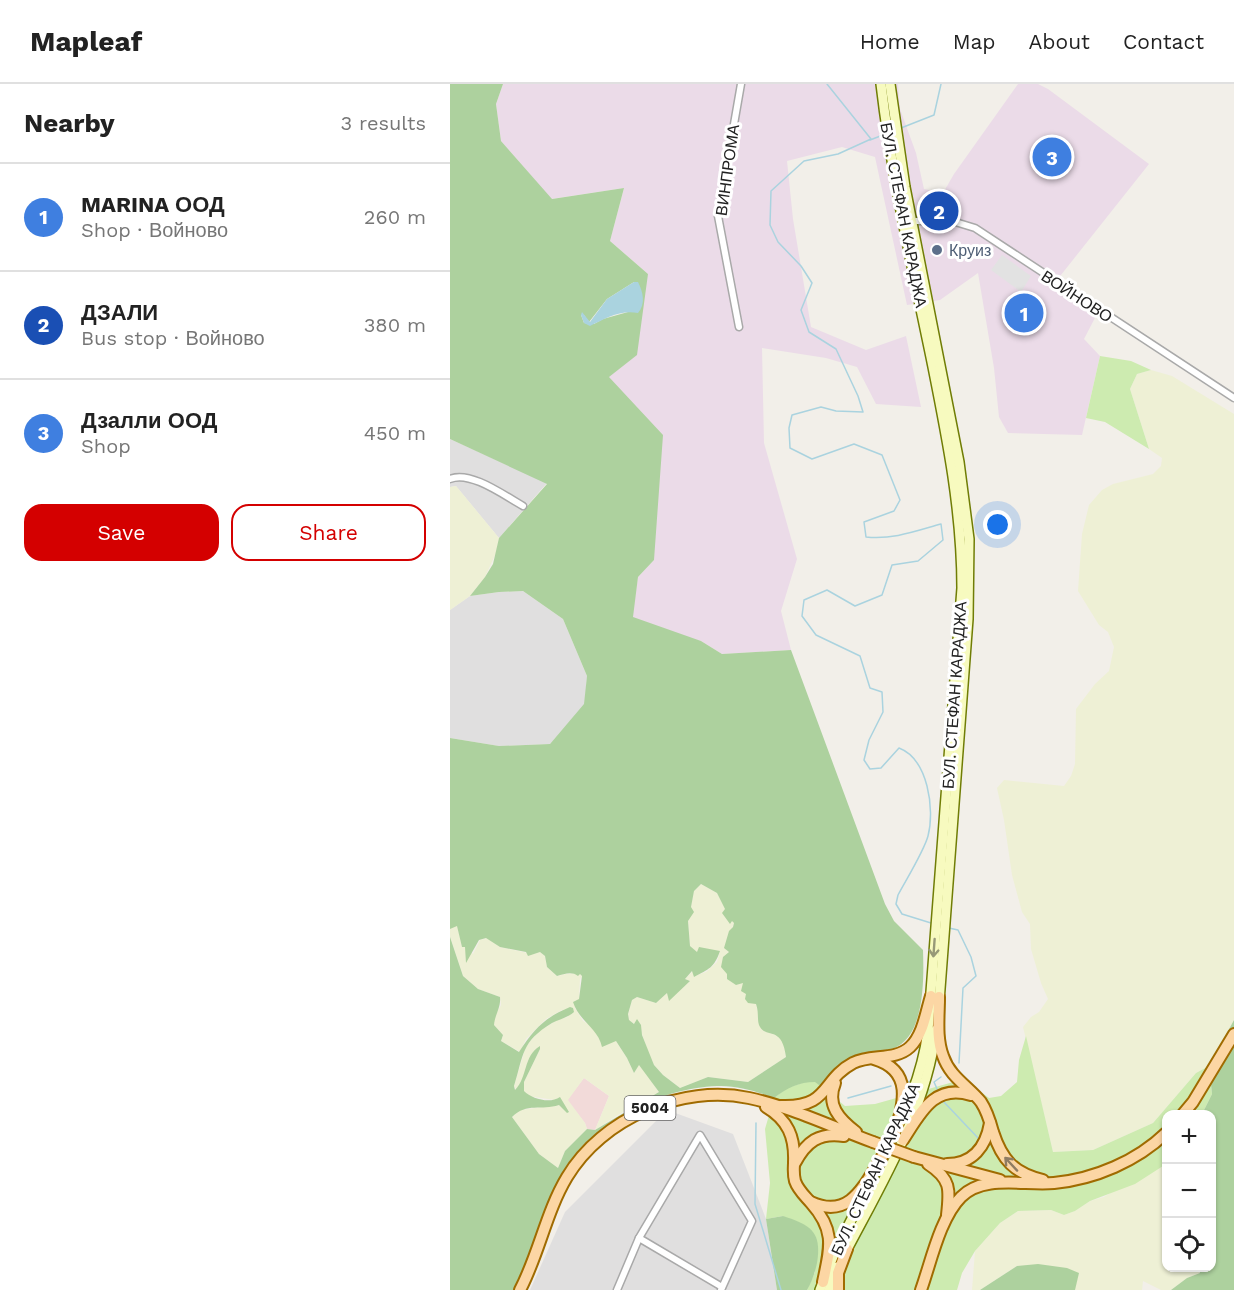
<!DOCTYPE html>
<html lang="en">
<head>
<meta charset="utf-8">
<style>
  :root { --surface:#fff; --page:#f2f2f2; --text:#222; --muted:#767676; --line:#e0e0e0; --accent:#d40000 }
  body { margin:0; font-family:"Work Sans",sans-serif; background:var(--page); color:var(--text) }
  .controls { position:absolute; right:18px; bottom:18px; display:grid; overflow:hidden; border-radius:12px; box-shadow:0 2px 4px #0004 }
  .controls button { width:54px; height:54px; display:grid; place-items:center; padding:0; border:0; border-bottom:2px solid var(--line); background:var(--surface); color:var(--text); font:30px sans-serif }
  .you { position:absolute; left:548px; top:441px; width:21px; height:21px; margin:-15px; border:4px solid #fff; border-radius:50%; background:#1a73e8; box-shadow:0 0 0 9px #1a73e833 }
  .badge { display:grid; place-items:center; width:39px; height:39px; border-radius:50%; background:var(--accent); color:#fff; font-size:20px; font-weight:700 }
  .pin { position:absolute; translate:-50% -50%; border:3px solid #fff; box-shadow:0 2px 6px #0006 }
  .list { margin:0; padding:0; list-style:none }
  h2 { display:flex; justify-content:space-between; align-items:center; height:78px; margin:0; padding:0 24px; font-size:26px }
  h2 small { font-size:20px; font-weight:400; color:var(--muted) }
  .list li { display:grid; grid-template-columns:39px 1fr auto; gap:18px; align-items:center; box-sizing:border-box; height:108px; padding:0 24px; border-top:2px solid var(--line) }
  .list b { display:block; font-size:22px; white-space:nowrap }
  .list p { margin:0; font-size:20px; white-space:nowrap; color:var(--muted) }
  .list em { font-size:20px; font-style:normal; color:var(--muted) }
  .actions { display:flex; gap:12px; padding:18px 24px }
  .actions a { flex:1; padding:14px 0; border:2px solid var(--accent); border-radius:18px; text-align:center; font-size:21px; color:var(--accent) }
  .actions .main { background:var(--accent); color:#fff }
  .icon { flex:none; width:33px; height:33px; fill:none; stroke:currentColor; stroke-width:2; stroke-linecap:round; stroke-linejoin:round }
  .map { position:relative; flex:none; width:784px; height:1206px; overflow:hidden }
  header { display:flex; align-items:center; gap:36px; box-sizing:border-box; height:84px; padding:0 30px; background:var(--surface); border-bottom:2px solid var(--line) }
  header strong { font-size:28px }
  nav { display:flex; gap:33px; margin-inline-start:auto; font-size:21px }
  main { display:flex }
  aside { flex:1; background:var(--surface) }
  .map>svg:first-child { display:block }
</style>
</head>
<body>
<header>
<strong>Mapleaf</strong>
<nav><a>Home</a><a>Map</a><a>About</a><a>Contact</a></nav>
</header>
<main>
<aside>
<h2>Nearby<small>3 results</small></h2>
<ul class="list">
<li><span class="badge" style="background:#3f7fe0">1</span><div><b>MARINA ООД</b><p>Shop · Войново</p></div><em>260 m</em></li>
<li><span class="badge" style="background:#1a4fb4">2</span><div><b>ДЗАЛИ</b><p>Bus stop · Войново</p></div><em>380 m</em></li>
<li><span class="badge" style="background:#3f7fe0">3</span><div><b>Дзалли ООД</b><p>Shop</p></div><em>450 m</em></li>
</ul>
<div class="actions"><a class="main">Save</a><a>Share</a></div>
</aside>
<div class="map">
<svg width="784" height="1206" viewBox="0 0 784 1206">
  <rect width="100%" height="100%" fill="#f2efe9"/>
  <g fill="#e0dfdf">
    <path d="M0 355 97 399 49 454 6 402 0 403Z"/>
    <path d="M73 507 113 535 137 592 135 620 100 660 49 662 0 654V526L20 512 49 508Z"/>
    <path d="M217 1026 283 1050 316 1135 327 1206H80L115 1128Z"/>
  </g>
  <path fill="#f2dad9" d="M134 994 159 1012 145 1046 137 1045 135 1039 117 1016Z"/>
  <path fill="#ebdbe8" d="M53 0H448L450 25 466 69 474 105 493 109 504 90 568 0H588L598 5 699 80 603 201 647 230 634 255 650 272 632 351 558 349 549 333 544 284 528 189 490 216 457 221 425 73 392 63 337 77 343 135 361 243 416 266 456 252 471 323 426 320 407 283 376 274 312 264 314 359 347 475 331 527 341 566 272 570 251 557 206 550 182 533 188 493 204 476 159 293 198 190 160 157 174 104 101 115 51 57 46 20Z"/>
  <g fill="#eef0d5">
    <path d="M701 286 722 292 784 330V936L759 982 746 989 703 1039 643 1066 603 1068 573 943 581 933 589 928 598 915 591 899 581 865 580 840 572 828 562 791 554 736 547 704 554 696 614 702 621 692 625 680 626 625 645 600 659 587 664 563 658 548 649 541 628 507 632 450 639 421 652 406 663 400 703 390 711 382 712 374 699 365 680 305 687 290Z"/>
    <path d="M6 402 49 454 46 469 35 493 20 512 0 526V403Z"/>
    <path d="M251 800 267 809 284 839 275 864 279 868 272 883 286 901 293 898 296 909 306 920 309 929V940L314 947 329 952 334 959 336 973 298 998 258 993 230 1004 213 991 204 981 200 973 187 936 185 940 179 937 178 930 182 916 187 913 206 919 218 908 219 916 240 897 235 895 243 887 244 892 256 888 267 878 270 867 247 869 240 862 238 837 244 807Z"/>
    <path d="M7 841 12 863H15L23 870 30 856 37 854 50 863 82 870 90 868 95 872 97 883 107 892 115 890 129 889 132 892 130 895 129 915 125 924 133 937 142 942 151 955 166 957 177 974 184 989 189 980 209 1008 166 1032 145 1046 159 1012 134 994 118 1016 135 1039 137 1045 115 1067 108 1084 89 1070 62 1033 70 1026 109 1021 117 1029 105 1016 78 1012 74 1007V998L90 965 78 977 74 994 66 1006 64 1002 76 962 89 947 109 935 118 933 112 926 96 935 76 955 70 968 51 957 53 951 44 941V934L51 921 50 913 28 905 13 892 0 853V845Z"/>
    <path d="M715 1075 716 1184H749L750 1189 737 1194 721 1206H711L693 1197 692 1206H625L624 1203 567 1182 530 1206H522L525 1167 550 1139 568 1127 601 1126 614 1131 625 1127 640 1117 654 1113Z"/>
  </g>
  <g fill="#cdebb0">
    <path d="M650 272 681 277 701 286 687 290 680 305 699 365 655 338 636 334Z"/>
    <path d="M576 952 603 1068 643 1066 703 1039 746 989 759 982 762 1010 752 1030H716V1075L713 1082 685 1100 640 1117 625 1127 614 1131 601 1126 568 1127 550 1139 525 1167 512 1189 507 1206H357L365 1188 333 1132 316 1135 320 1099 315 1045 324 1014 337 1004 355 998 365 997 395 1022 425 1020 514 995 539 1014 551 1012 567 998 569 976Z"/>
  </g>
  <g fill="#add19e" fill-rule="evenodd">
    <path d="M0 0H53L46 20 51 57 102 115 174 104 160 157 198 190 187 271 159 293 213 351 204 476 188 493 183 533 251 557 272 570 341 566 435 820 444 837 473 866C474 895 475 956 441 965 434 967 425 967 418 968 396 971 383 985 373 1004L365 998C349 998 337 1004 324 1014 306 1007 286 1001 267 1002 210 1004 141 1038 113 1088 98 1115 90 1145 79 1173 75 1185 68 1195 63 1206H0V853L13 892 28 905 50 913C51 924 45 930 44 941L53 951 51 957 69 968C84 945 94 934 120 923L123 924 124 928C117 934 110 935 102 939 71 958 74 970 64 1002L65 1006C78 993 73 972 90 962V965L74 998V1007C82 1015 100 1020 110 1013L119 1028 117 1029 109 1021C91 1027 77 1018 62 1033L89 1070 108 1084 115 1067 137 1045 145 1046 209 1008 189 981 184 989 177 974 166 957 152 963C148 944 129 937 123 918L129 915 132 892 130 890 128 892C122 887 114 890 107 892L97 883 95 872 90 868 78 872 76 868 50 863 36 854 29 856 16 879 15 863H12L7 842 0 845V654L49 662 100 660 134 620 137 592 113 535 73 507 49 508 20 512 35 493 43 480 49 454 97 400 0 355ZM184 198 178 228 153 235 144 240 134 239 131 231H134L139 238 157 215ZM251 800 267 809 275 825 272 829 280 840 282 837 284 839 283 843 279 847 274 864 279 868 273 873 271 883 277 890V895L286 901 293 899 291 907 296 910 295 915 298 919 306 920C309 928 307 935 309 941 315 956 332 940 336 973L298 998 258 993 230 1004 213 991 204 981 192 951 191 941 187 935 184 940 179 936 178 930 182 916 187 913 206 919 217 909 219 917 240 897 235 895 242 887 244 893C259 885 264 884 270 867L249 863 247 868 240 862 238 837 244 828 241 823 244 807Z"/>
    <path d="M784 936V1206H721L737 1194 750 1189 749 1184H762V1030H752L762 1010 759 982Z"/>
    <path d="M333 1132C361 1141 372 1148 367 1179 365 1188 362 1198 357 1206H327L316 1135Z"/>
    <path d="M588 1180 617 1184 629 1189 625 1206H530L567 1182Z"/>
  </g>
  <path fill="#e2e2e2" d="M552 171 581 192 571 208 541 186Z"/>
  <path fill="#aad3df" d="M184 198H188C193 208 196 220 188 229 169 226 157 234 140 242L134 239 131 231 132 228 140 238 157 215Z"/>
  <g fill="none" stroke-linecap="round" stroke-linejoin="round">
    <g stroke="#aad3df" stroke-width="1.5">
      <path d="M377 0 421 55 388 70 354 77 321 107 320 141 328 158 351 182 362 199 351 226 359 248 386 265 408 312 413 328 386 327 371 323 342 331 339 344 340 364 362 375 404 360 432 371 450 416 444 427 414 438 416 453C442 456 466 447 491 440L493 456 468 477 442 481 432 511 405 522 377 506 354 516 352 532 366 551 410 572 420 604 432 608 433 628 419 656 414 676 420 685 431 684 449 664C478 675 485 725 478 752 474 767 456 796 448 811L446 820 452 830 481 839"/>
      <path d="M451 44 484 31 491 0"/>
      <path d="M420 56 433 51"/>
      <path d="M499 844 508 846 521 873 526 892 513 904 509 979"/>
      <path d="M457 998 461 997"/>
      <path d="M488 1007 484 998 491 993"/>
      <path d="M398 1014 441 1002"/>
      <path d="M493 1017 529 1055"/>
      <path d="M306 1039 305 1120 331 1206"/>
    </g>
    <g stroke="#a9a9a9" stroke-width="9">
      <g id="minor">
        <path d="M460 137H502L525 144 784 314"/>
        <path d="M289 243 268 132 291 0"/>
        <path d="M0 395C20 386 55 412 73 422"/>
        <path d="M189 1154 272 1203"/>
        <path d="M167 1206 189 1154 250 1051 302 1137 271 1206"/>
      </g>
    </g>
    <g stroke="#707d05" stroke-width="12">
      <g id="secondary">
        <path d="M431 0C442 94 463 186 482 278 497 353 512 427 512 504L478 947C472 992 455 1030 434 1070"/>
        <path d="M440 0 455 103 509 378 519 455 518 535 489 918"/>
        <path d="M394 1171C431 1100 476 1027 486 946"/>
        <path d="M370 1206 384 1170 419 1101"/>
        <path d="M379 1206 387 1183"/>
      </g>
    </g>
    <g stroke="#a06b00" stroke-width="14">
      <g id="primary">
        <path d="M489 913C489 933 486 954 493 972 500 993 518 1002 531 1018 537 1027 540 1037 543 1048 552 1076 564 1089 593 1096"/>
        <path d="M424 975C465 987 453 1022 444 1051"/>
        <path d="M385 999C376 1021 389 1035 406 1048"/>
        <path d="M331 1022C380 1024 371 996 403 979 421 970 445 977 460 963 473 951 476 928 481 912"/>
        <path d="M316 1023C338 1036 345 1053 344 1078 344 1084 343 1090 345 1097 348 1106 355 1112 361 1119 386 1147 380 1164 373 1198"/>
        <path d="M733 1030 743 1018 784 950"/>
        <path d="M453 1056C470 1030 484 999 521 1011"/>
        <path d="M464 1073 550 1096"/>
        <path d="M345 1079C356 1058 369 1048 394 1052"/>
        <path d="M478 1080C501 1095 500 1105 497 1131"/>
        <path d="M497 1080C523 1080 536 1062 540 1039"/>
        <path d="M361 1118C400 1136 414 1101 432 1073"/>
        <path d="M70 1206C89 1170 96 1128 117 1093 152 1034 232 1000 299 1014 338 1022 385 1044 423 1058"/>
        <path d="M388 1206V1189L397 1165"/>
        <path d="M471 1206C481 1178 490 1134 511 1113 534 1090 575 1102 604 1099 645 1095 687 1077 716 1049"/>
      </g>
    </g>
    <use href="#minor" stroke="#fff" stroke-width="6"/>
    <use href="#secondary" stroke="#f7fabf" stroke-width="9"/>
    <use href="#primary" stroke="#fcd6a4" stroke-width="10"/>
    <g stroke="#a06b00" stroke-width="14" stroke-linecap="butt">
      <path id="primary-bridge" d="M423 1058 464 1073"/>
    </g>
    <use href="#primary-bridge" stroke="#fcd6a4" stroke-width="10"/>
  </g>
  <defs><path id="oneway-shaft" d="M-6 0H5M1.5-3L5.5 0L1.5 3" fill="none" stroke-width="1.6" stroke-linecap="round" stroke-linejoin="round" transform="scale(1.5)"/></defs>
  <use stroke="#979978" href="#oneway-shaft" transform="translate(484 864) rotate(94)"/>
  <use stroke="#8f7c63" href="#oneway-shaft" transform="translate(561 1080) rotate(-133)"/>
  <circle fill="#5c6f8a" stroke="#fff" stroke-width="2" cx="487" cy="166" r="6"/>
  <g text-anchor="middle" stroke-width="6" stroke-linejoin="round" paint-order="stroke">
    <rect fill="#fff" stroke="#646464" stroke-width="1.5" x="174.5" y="1012" width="51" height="24" rx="4.5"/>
    <g font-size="15" font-weight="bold" fill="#222">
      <text x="200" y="1029">5004</text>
    </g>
    <g font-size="16" fill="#222" stroke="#fff">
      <text transform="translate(277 86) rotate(-82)" y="6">ВИНПРОМА</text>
      <text transform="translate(454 131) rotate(79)" y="6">БУЛ. СТЕФАН КАРАДЖА</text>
      <text transform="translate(627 212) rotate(33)" y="6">ВОЙНОВО</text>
      <text transform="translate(504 611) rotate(-86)" y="6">БУЛ. СТЕФАН КАРАДЖА</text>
      <text transform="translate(425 1085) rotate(-65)" y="6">БУЛ. СТЕФАН КАРАДЖА</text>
    </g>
    <g font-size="16" fill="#4e5e75" stroke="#fff" text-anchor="start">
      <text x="499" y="172">Круиз</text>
    </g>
  </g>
</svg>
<div class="controls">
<button>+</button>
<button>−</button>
<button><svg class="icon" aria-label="locate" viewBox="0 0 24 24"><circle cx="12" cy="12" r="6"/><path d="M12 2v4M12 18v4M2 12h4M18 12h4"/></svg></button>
</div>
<div class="you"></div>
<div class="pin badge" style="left:574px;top:229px;background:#3f7fe0">1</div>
<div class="pin badge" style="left:489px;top:127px;background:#1a4fb4">2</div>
<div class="pin badge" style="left:602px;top:73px;background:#3f7fe0">3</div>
</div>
</main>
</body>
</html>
